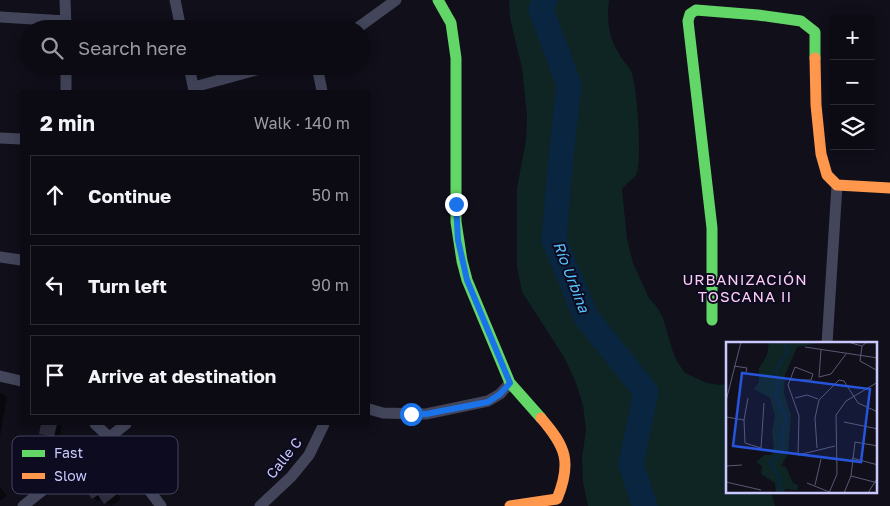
<!DOCTYPE html>
<html lang="en">
<head>
<meta charset="utf-8">
<style>
  :root { --surface:#0c0b14; --page:#15141d; --text:#f1f3f6; --muted:#9a9ba0; --line:#2c2b34 }
  body { margin:0; font-family:"Golos Text",sans-serif; background:var(--page); color:var(--text) }
  .controls { position:absolute; right:15px; top:15px; display:grid; overflow:hidden; border-radius:0px; box-shadow:0 2px 12px #0003 }
  .controls button { width:45px; height:45px; display:grid; place-items:center; padding:0; border:0; border-bottom:1px solid var(--line); background:var(--surface); color:var(--text); font:25px sans-serif }
  .stop { position:absolute; width:15px; height:15px; margin:-11px; border:4px solid #1a73e8; border-radius:50%; background:#fff }
  .stop.end { background:#1a73e8; border-color:#fff; box-shadow:0 1px 5px #0008 }
  .list { margin:0; padding:0; list-style:none }
  h2 { display:flex; justify-content:space-between; align-items:center; height:65px; margin:0; padding:0 20px; font-size:21px }
  h2 small { font-size:16px; font-weight:400; color:var(--muted) }
  .list li { display:grid; grid-template-columns:32px 1fr auto; gap:15px; align-items:center; box-sizing:border-box; height:80px; margin:0 10px 10px; padding:0 10px; border:1px solid var(--line); border-radius:0px }
  .list b { display:block; font-size:19px; white-space:nowrap }
  .list em { font-size:16px; font-style:normal; color:var(--muted) }
  .icon { flex:none; width:28px; height:28px; fill:none; stroke:currentColor; stroke-width:2; stroke-linecap:round; stroke-linejoin:round }
  .map { position:relative; flex:none; width:890px; height:506px; overflow:hidden }
  .search { position:absolute; background:var(--surface); box-shadow:0 2px 12px #0003; left:20px; top:20px; width:350px; height:55px; display:flex; align-items:center; gap:12px; box-sizing:border-box; padding:0 18px; border-radius:28px; color:var(--muted); font-size:19px }
  .panel { position:absolute; background:var(--surface); box-shadow:0 2px 12px #0003; left:20px; top:90px; width:350px; height:335px; border-radius:0px }
  .map>svg:first-child { display:block }
</style>
</head>
<body>
<div class="map">
<svg width="890" height="506" viewBox="0 0 890 506">
  <rect width="100%" height="100%" fill="#100f1a"/>
  <path fill="#0e2524" d="M509 0H609C607 18 608 36 618 52 621 59 628 65 631 71 637 84 643 163 636 175 632 180 626 184 622 189L627 239 633 263 649 298 657 307 663 318 673 352 678 363 685 373 707 383 719 385 727 384 728 492H771L775 506H588L583 482 582 457 586 430 583 405 575 380 564 357 522 292 517 266V188L526 140 527 115 522 68 510 18Z"/>
  <g fill="#0007">
    <path d="M0 393 7 397 0 436Z"/>
    <path d="M42 424H59L62 426 59 439 46 437 40 434Z"/>
    <path d="M98 473 103 476 121 499 111 506 102 498 98 501 93 498Z"/>
    <path d="M0 487 7 496 0 501Z"/>
  </g>
  <g fill="none" stroke-linecap="round" stroke-linejoin="round">
    <path stroke="#0a2540" stroke-width="25" d="M545 0 541 9 569 85 561 157 554 240 586 317 646 392 631 464 645 506"/>
  </g>
  <g fill="#2d2c3d">
    <path d="M41 424H57L54 437 39 434Z"/>
    <path d="M98 471 116 495 104 504 98 495 92 499 81 484Z"/>
  </g>
  <g fill="none" stroke-linecap="round" stroke-linejoin="round">
    <g stroke="#43455b" stroke-width="11">
      <path d="M65 0 66 27"/>
      <path d="M175 0 181 29"/>
      <path d="M0 17 66 21"/>
      <path d="M356 29 396 0"/>
      <path d="M189 66 194 91"/>
      <path d="M317 66 322 91"/>
      <path d="M194 87 271 66"/>
      <path d="M66 91V66"/>
      <path d="M0 138 21 139"/>
      <path d="M0 257 21 260"/>
      <path d="M827 344 837 185"/>
      <path d="M0 376 21 381"/>
      <path d="M369 409 383 413 426 414 488 401 500 394 510 383"/>
      <path d="M95 424 110 438 161 506"/>
      <path d="M23 506 126 424"/>
      <path d="M260 506 291 477 309 455 324 424"/>
    </g>
    <g stroke="#63d668" stroke-width="11">
      <path d="M438 0 451 23 456 58V222L462 261 467 280 510 383 541 418"/>
      <path d="M712 320V228L688 21 690 14 696 10 758 15 801 21 815 32V58"/>
    </g>
    <g stroke="#ff974d" stroke-width="11">
      <path d="M815 58 816 105 821 154 827 175 837 185 890 188"/>
      <path d="M510 506 557 499C572 462 566 447 541 418"/>
    </g>
  </g>
  <g fill="none" stroke-linecap="round" stroke-linejoin="round">
    <path stroke="#1a73e8" stroke-width="6" d="M411 414H426L488 402 500 394 510 383 467 280 458 240 456 204"/>
  </g>
  <g text-anchor="middle" stroke-width="4" stroke-linejoin="round" paint-order="stroke">
    <g font-size="14" fill="#c9c9ff" stroke="#0c0b1f">
      <text transform="translate(284 458) rotate(-52)" y="5">Calle C</text>
    </g>
    <g font-size="15" font-style="italic" fill="#57c3ff" stroke="#0c0b1f">
      <text transform="translate(571 277) rotate(69)" y="5">Río Urbina</text>
    </g>
    <g font-size="15" letter-spacing="1" fill="#ffcbf2" stroke="#0c0b1f">
      <text x="745" y="285">URBANIZACIÓN<tspan x="745" dy="17">TOSCANA II</tspan></text>
    </g>
  </g>
  <g transform="translate(726 342)">
    <rect width="151" height="151" fill="#100f1a"/>
    <path d="M43 0H98L71 5 59 33 58 51 65 73 62 112 55 124 60 125 67 141 72 143 71 148 59 147 58 151H50L49 141 35 132 36 124 30 120 38 113H45L48 107 46 90 49 74 44 56 28 47 33 40V26L41 13Z" fill="#0e2524"/>
    <path fill="none" stroke="#0a2540" stroke-width="2.5" d="M55 151 53 135 44 121 58 109 55 98 60 76 49 52 53 42 50 28 62 9 57 0"/>
    <path fill="none" stroke="#5a5976" stroke-width="1" d="M125 1 136 4 141 0M136 4 134 19 152 29M79 5 152 16M95 8 93 35 105 32 120 12M8 24 21 26 20 30M64 38 69 25 87 32 85 38H64L62 43 73 74 72 113 109 104M69 56 81 53 92 57M0 59 15 0M0 75 18 78 19 101 35 106 38 61M18 78 22 56M118 80 152 87M91 106 89 76 93 58 113 38 118 39 132 61 152 70M126 116 152 123M0 124 16 123M125 134 152 141M0 140 35 148M81 141 106 151M89 143 95 117M103 151 111 132 110 73 120 59 152 40M118 151 125 134 129 100 152 104M142 151 152 135"/>
    <path fill="#2654da" fill-opacity="0.15" stroke="#2654da" stroke-width="2.5" d="M16 31 144 47 135 120 7 104Z"/>
    <rect width="151" height="151" fill="none" stroke="#c9c9ff" stroke-width="2.5"/>
  </g>
  <rect x="12" y="436" width="166" height="58" rx="8" fill="#0c0b1f" stroke="#454462" stroke-width="1"/>
  <rect x="22" y="450" width="23" height="7" fill="#63d668"/>
  <rect x="22" y="473" width="23" height="6" fill="#ff974d"/>
  <g font-size="14" fill="#c9c9ff">
    <text x="54" y="458">Fast</text>
    <text x="54" y="481">Slow</text>
  </g>
</svg>
<div class="controls">
<button>+</button>
<button>−</button>
<button><svg class="icon" aria-label="layers" viewBox="0 0 24 24"><path d="M12 4l9 5-9 5-9-5zM3 14l9 5 9-5"/></svg></button>
</div>
<div class="stop" style="left:411px;top:414px"></div>
<div class="stop end" style="left:456px;top:204px"></div>
<div class="search"><svg class="icon" aria-label="search" viewBox="0 0 24 24"><circle cx="10" cy="10" r="6"/><path d="M15 15l6 6"/></svg>Search here</div>
<section class="panel">
<h2>2 min<small>Walk · 140 m</small></h2>
<ul class="list">
<li><svg class="icon" aria-label="ahead" viewBox="0 0 24 24"><path d="M12 20V5M6 11l6-6 6 6"/></svg><div><b>Continue</b></div><em>50 m</em></li>
<li><svg class="icon" aria-label="left" viewBox="0 0 24 24"><path d="M17 20v-9H6M10 6l-5 5 5 5"/></svg><div><b>Turn left</b></div><em>90 m</em></li>
<li><svg class="icon" aria-label="arrive" viewBox="0 0 24 24"><path d="M6 21V4h12l-3 4 3 4H6"/></svg><div><b>Arrive at destination</b></div></li>
</ul>
</section>
</div>
</body>
</html>
